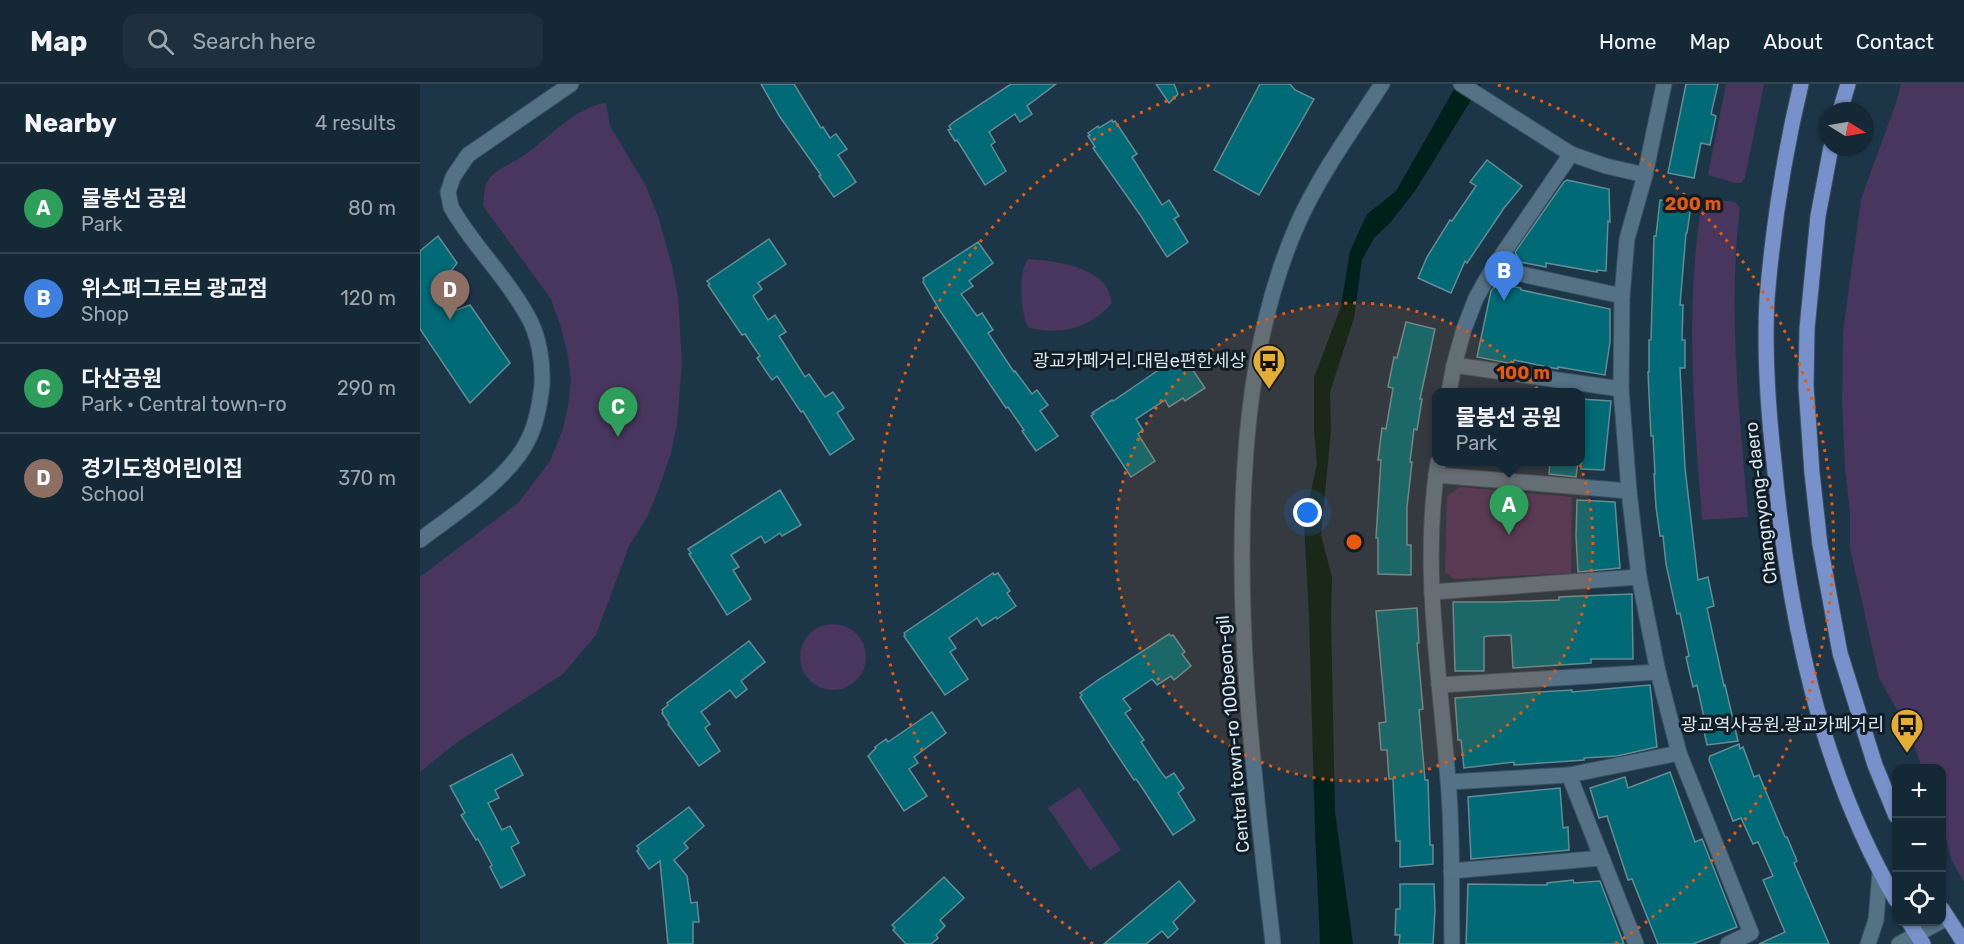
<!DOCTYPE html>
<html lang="en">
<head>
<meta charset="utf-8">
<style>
  :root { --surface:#152836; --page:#1e303e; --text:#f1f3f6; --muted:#9da6ad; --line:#344451; --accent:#e5ad35 }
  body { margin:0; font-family:Rubik,"Noto Sans KR",sans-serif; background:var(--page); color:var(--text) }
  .controls { position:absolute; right:18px; bottom:18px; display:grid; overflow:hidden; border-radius:12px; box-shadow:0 2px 4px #0004 }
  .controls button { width:54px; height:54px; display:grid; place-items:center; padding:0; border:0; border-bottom:2px solid var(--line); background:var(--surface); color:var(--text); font:30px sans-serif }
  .compass { position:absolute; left:1400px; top:18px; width:54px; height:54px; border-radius:50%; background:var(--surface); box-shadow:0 2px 4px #0004; rotate:101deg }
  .you { position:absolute; left:888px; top:429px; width:21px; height:21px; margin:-15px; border:4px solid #fff; border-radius:50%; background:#1a73e8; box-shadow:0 0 0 9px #1a73e833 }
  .badge { display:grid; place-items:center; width:39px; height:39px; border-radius:50%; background:var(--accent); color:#fff; font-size:20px; font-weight:700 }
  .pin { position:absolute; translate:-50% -50px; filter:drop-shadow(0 2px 3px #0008) }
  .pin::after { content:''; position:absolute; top:32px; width:21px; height:18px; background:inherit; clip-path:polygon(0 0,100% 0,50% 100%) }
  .popup { position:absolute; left:1012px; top:304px; width:153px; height:78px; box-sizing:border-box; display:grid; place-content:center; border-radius:12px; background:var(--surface); filter:drop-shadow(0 2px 4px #0005); font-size:20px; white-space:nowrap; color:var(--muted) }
  .popup b { font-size:22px; color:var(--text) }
  .popup::after { content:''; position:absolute; left:50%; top:100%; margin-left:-12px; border:12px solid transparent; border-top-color:var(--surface) }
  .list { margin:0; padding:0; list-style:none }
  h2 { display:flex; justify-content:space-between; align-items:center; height:78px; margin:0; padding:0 24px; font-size:26px }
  h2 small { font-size:20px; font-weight:400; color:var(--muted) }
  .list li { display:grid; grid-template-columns:39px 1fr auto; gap:18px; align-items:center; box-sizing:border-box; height:90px; padding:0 24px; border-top:2px solid var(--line) }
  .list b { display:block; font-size:22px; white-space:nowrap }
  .list p { margin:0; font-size:20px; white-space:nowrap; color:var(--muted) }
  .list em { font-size:20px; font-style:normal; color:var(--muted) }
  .icon { flex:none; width:33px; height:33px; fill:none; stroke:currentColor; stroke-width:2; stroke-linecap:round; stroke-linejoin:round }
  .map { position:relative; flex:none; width:1544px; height:860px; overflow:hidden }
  header { display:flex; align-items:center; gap:36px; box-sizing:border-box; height:84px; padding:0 30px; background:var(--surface); border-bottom:2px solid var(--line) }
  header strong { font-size:28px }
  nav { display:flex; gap:33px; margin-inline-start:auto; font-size:21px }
  .search { width:420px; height:54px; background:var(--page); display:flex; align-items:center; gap:15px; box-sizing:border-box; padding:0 21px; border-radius:12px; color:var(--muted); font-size:22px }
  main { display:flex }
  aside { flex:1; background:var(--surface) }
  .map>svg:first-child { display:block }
</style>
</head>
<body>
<header>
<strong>Map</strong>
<div class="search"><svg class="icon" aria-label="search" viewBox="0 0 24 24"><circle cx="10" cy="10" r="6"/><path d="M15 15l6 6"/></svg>Search here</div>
<nav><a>Home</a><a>Map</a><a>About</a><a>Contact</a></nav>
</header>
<main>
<aside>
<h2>Nearby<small>4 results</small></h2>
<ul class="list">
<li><span class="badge" style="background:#2e9e5b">A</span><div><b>물봉선 공원</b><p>Park</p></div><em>80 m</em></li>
<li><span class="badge" style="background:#3f7fe0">B</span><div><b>위스퍼그로브 광교점</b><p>Shop</p></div><em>120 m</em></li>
<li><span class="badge" style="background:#2e9e5b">C</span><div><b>다산공원</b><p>Park · Central town-ro</p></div><em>290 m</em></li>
<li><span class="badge" style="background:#8d6e63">D</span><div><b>경기도청어린이집</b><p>School</p></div><em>370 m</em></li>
</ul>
</aside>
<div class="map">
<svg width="1544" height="860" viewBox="0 0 1544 860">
  <rect width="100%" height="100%" fill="#1c3648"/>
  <g fill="#48365e">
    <path d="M1306 0H1344L1325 94 1321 99H1315L1288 91Z"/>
    <path d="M1481 0H1544V798L1532 777 1522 739V684H1502L1490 649 1459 594 1430 464V427L1425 385 1422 316 1423 248 1441 115 1476 19Z"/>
    <path d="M186 19 190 42 226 102 239 135 252 182 258 212 262 279 257 340 251 369 238 407 227 433 209 462 176 551 143 590 36 659 0 688V493L99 418 130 377 143 345 148 321 151 296 148 272 140 240 131 215 63 122C64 114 64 101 69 95 78 84 93 79 104 71 130 54 154 23 186 19Z"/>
    <path d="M1283 114 1315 118 1320 124C1307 226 1320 330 1328 433L1282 436C1274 329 1264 220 1283 114Z"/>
    <path d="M608 175C631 176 671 182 685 201 689 206 690 213 692 219 668 245 643 251 609 244 601 234 599 195 604 183 605 180 607 177 608 175Z"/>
    <path d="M1040 403 1152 413 1151 489 1034 495 1025 488 1027 412Z"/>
    <circle cx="413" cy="573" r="33"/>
    <path d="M659 703 701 766 670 786 628 724Z"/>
  </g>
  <path fill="#00211a" d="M1037 0H1061L995 107 970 139 954 154 942 176 934 234 910 308 911 346 901 451 912 493 911 532 915 728 933 860H900L895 747 889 533 884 438 897 380 894 347V294L921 222 930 167 947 130 976 107Z"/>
  <g fill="#006a76" stroke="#648c93" stroke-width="1.5">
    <path d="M341 0H374L401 44 403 43 410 54 416 50 427 65 418 71 436 98 414 113 399 92 401 91 360 33Z"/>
    <path d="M591 0H636L607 22 612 30 600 38 595 30 569 48 575 58 571 61 586 87 565 101 537 56 535 57 528 46 531 45 529 42 535 37Z"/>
    <path d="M736 0H754L758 10 749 19Z"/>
    <path d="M840 0H870L875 6 894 15 839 111 794 86Z"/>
    <path d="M1266 0H1298L1291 30 1296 32 1290 61 1281 59 1274 94 1248 89Z"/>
    <path d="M692 36 693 38 695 37 717 70 712 73 742 121 749 116 759 132 754 135 768 158 747 173 721 132 673 64 675 63 668 52 670 51 668 49 678 42 679 44Z"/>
    <path d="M1067 76 1102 102 1084 124 1047 179 1045 177 1031 209 998 194 1007 173 1030 136 1032 137 1056 102 1050 98Z"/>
    <path d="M1147 96 1189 105 1190 138 1188 137 1186 187 1177 186V188L1126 179V183L1100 178 1095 168 1144 98Z"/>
    <path d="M1240 116 1271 121 1267 149H1266L1260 221H1263L1262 256H1265V284H1260L1265 384 1278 496 1288 493 1294 522 1287 524 1304 602 1305 601 1318 657 1287 661 1282 638H1285L1277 601 1273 603 1266 573 1269 572 1260 529 1257 530 1246 480 1243 452H1240L1236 423 1234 390H1235L1233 352H1231L1228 288H1229V256H1231L1234 152H1236Z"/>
    <path d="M18 152 37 179 18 204 34 227 50 221 90 279 50 319 0 245V167Z"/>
    <path d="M349 155 366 180 338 199 342 205 333 212 348 236 355 231 366 248 359 252 385 293 389 290 405 313 413 308 424 324 417 329 434 355 410 371 383 327 381 328 357 292 352 296 337 274 340 272 325 250 322 251 288 201 290 200 287 197Z"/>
    <path d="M558 158 573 179 549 197 553 202 541 210 557 232 562 229 573 246 568 249 594 288 595 287 612 310 617 306 628 321 620 327 638 352 616 367 602 347 604 346 588 323 586 324 519 225 503 198 504 196 503 194Z"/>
    <path d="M1082 200 1101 204V206L1190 225V258L1185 291 1138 283V285L1094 276 1093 280 1057 273 1071 207 1073 204Z"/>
    <path d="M986 238 1015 245 1000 315H1002L997 346 994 345 990 378H992L987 423V461H991V491L958 490V454H956L961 376H958L962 344 966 345 973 304 968 303 974 273 977 274Z"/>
    <path d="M762 270 785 304 765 317 763 314 749 323 745 316 716 335 723 346 718 350 735 377 711 393 671 332 674 330 672 329 692 316 693 317Z"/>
    <path d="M1161 315 1191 317 1184 386 1161 385Z"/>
    <path d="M1130 378H1158L1156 393 1129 390Z"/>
    <path d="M360 406 381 441 362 452 360 449 345 459 341 452 311 471 319 483 313 486 331 515 307 531 269 470 271 469 268 465Z"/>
    <path d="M1157 416 1195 418 1200 484 1158 488 1156 452Z"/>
    <path d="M573 489 574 491 578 489 590 507 587 509 596 522 577 535 576 533 562 542 557 534 529 554 536 564 530 568 548 595 525 611 484 552 485 551 484 549Z"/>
    <path d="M1212 510 1213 575H1171V579L1093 584 1091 551 1068 552 1064 553V587H1035L1033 518H1080L1139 516V513L1160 512Z"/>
    <path d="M997 524 999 559H997L1003 625 999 626 1005 696H1008L1010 761H1013V780L980 783V757H976L973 695H969L967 666H961L959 639 966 638 956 527Z"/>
    <path d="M749 550 751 552 753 551 765 568 762 570 771 582 754 596 751 592 737 601 732 595 703 615 711 625 705 629 724 656 721 658 741 688 746 694 754 689 764 704 758 709 775 736 753 751 723 705 716 695 714 696 692 663 660 613 662 611 660 609 678 596Z"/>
    <path d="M329 557 345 578 321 597 327 605 316 614 310 606 281 628 290 640 285 644 300 667 279 682 248 640 249 639 242 629 243 628 242 626 248 621 247 619Z"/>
    <path d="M1230 601 1237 663 1197 672 1164 674V676L1094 681V678L1044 684 1041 656H1038L1035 614 1119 608 1152 606V608Z"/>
    <path d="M512 628 526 649 494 673 498 679 489 685 507 712 484 727 448 672 456 664 455 663 466 655 468 658Z"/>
    <path d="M1319 660 1320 665 1323 663 1334 693 1339 691 1365 753H1367L1377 777 1374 779 1409 860H1339L1365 848 1343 796 1353 792 1338 758 1333 760 1321 734 1313 737 1289 676 1290 672Z"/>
    <path d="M92 670 103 691 75 706 79 714 68 719 82 746 90 742 99 759 91 763 105 791 81 804 70 783 72 781 58 755 56 756 41 731 45 729 30 702Z"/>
    <path d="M1250 688 1275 758 1282 755 1317 843 1273 860H1238L1212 795 1208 796 1187 732 1179 734 1170 704 1205 693 1208 704Z"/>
    <path d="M1140 704 1143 744 1148 743 1149 766 1051 775 1048 713Z"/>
    <path d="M269 723 284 742 264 759 268 764 254 776 267 792 271 819 277 818 279 838H273V860H248L240 777 229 785 217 767 219 765 217 762Z"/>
    <path d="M524 793 544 814 520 836 525 842 516 851 518 854 511 860H486L473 846 475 844 472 841Z"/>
    <path d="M1153 796 1154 799 1180 797 1204 860H1046L1048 800 1127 801V799Z"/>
    <path d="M759 797 775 817 753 838 758 845 748 854 742 847 726 860H684Z"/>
    <path d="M980 800H1014L1015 827 1013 860H979L980 851H975L976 825H980Z"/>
  </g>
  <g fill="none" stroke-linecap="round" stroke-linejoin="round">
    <g stroke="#3a5160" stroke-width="17">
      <g id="minor">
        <path d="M1041 0 1151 70 1186 82 1225 91"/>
        <path d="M1244 0 1225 91 1207 155 1202 212 1201 305 1209 407 1219 493 1238 588 1259 669 1331 849 1308 860"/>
        <path d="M1073 184 1202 212"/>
        <path d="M1034 281 1201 305"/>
        <path d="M1029 308 1034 281 1044 245 1056 214 1073 184 1151 70"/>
        <path d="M1018 378C1001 483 1020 590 1028 696 1033 750 1031 806 1032 860"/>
        <path d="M1016 391 1209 407"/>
        <path d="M0 456C34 430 91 394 109 354 117 338 120 319 122 301 123 278 119 251 107 231 86 192 52 161 31 123L28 108 33 93 48 71 151 0"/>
        <path d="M1012 508 1219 493"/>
        <path d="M1019 601 1238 588"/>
        <path d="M1149 691 1216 860"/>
        <path d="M1029 698 1149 691 1259 669"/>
        <path d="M1031 787 1182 774"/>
        <path d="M853 860C835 701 814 542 825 381 830 298 844 216 878 139 900 90 933 45 962 0"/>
      </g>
    </g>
    <g stroke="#3a5160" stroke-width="17">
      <g id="tertiary">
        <path d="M1448 860 1456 836 1460 788"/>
        <path d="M1479 860 1527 834"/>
      </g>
    </g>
    <g stroke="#3a5160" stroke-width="17">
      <g id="primary">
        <path d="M1381 0C1364 71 1353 142 1347 215 1344 269 1348 325 1354 378 1368 529 1399 684 1476 816"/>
        <path d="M1420 27 1428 0"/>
        <path d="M1411 63 1398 132 1387 245 1386 302 1392 389 1400 461 1420 569 1455 681 1476 732"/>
        <path d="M1522 825 1544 859"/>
        <path d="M1489 838 1503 860"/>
      </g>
    </g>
    <use href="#minor" stroke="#557185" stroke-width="15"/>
    <use href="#tertiary" stroke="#557185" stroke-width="15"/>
    <use href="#primary" stroke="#7991cb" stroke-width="15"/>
  </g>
  <circle cx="934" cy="458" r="239" fill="#e8590c" fill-opacity=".12"/>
  <g fill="none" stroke="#e8590c" stroke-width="3" stroke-dasharray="3 6">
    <circle cx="934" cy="458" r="239"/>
    <path d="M673 860A479 479 0 0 1 790 1M1078 1A479 479 0 0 1 1195 860"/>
  </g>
  <defs>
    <g id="bus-pin" transform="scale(1.725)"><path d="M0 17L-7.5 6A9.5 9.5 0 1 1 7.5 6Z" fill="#e5ad35" stroke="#111c24"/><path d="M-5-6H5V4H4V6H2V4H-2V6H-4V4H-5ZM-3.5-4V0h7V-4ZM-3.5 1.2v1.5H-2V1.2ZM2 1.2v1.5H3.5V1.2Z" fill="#111"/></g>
  </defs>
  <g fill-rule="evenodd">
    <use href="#bus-pin" x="849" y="277"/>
    <use href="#bus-pin" x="1487" y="641"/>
  </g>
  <g text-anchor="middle" stroke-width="6" stroke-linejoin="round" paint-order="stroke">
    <g font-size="18" fill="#d7e6f1" stroke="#111c24" text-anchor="end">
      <text x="826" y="283">광교카페거리.대림e편한세상</text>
      <text x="1464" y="647">광교역사공원.광교카페거리</text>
    </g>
    <g font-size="18" fill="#d7e6f1" stroke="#111c24">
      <text transform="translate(1341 419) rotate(-97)" y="6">Changnyong-daero</text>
      <text transform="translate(813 650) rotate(-95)" y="6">Central town-ro 100beon-gil</text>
    </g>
  </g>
  <circle cx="934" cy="458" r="9" fill="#e8590c" stroke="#111c24" stroke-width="3"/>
  <g font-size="18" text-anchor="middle" font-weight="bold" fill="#e8590c" stroke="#111c24" stroke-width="6" stroke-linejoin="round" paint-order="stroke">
    <text x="1273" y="126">200 m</text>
    <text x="1103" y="295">100 m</text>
  </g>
</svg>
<div class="controls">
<button>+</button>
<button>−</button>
<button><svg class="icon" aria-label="locate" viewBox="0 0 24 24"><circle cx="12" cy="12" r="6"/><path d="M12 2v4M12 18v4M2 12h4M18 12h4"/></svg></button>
</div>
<svg class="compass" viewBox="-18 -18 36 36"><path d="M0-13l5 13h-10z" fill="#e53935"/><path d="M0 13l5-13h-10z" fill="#9da6ad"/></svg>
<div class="you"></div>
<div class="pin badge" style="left:1089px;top:451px;background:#2e9e5b">A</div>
<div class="popup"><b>물봉선 공원</b>Park</div>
<div class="pin badge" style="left:1084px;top:217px;background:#3f7fe0">B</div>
<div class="pin badge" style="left:198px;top:353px;background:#2e9e5b">C</div>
<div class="pin badge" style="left:30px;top:236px;background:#8d6e63">D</div>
</div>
</main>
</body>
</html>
